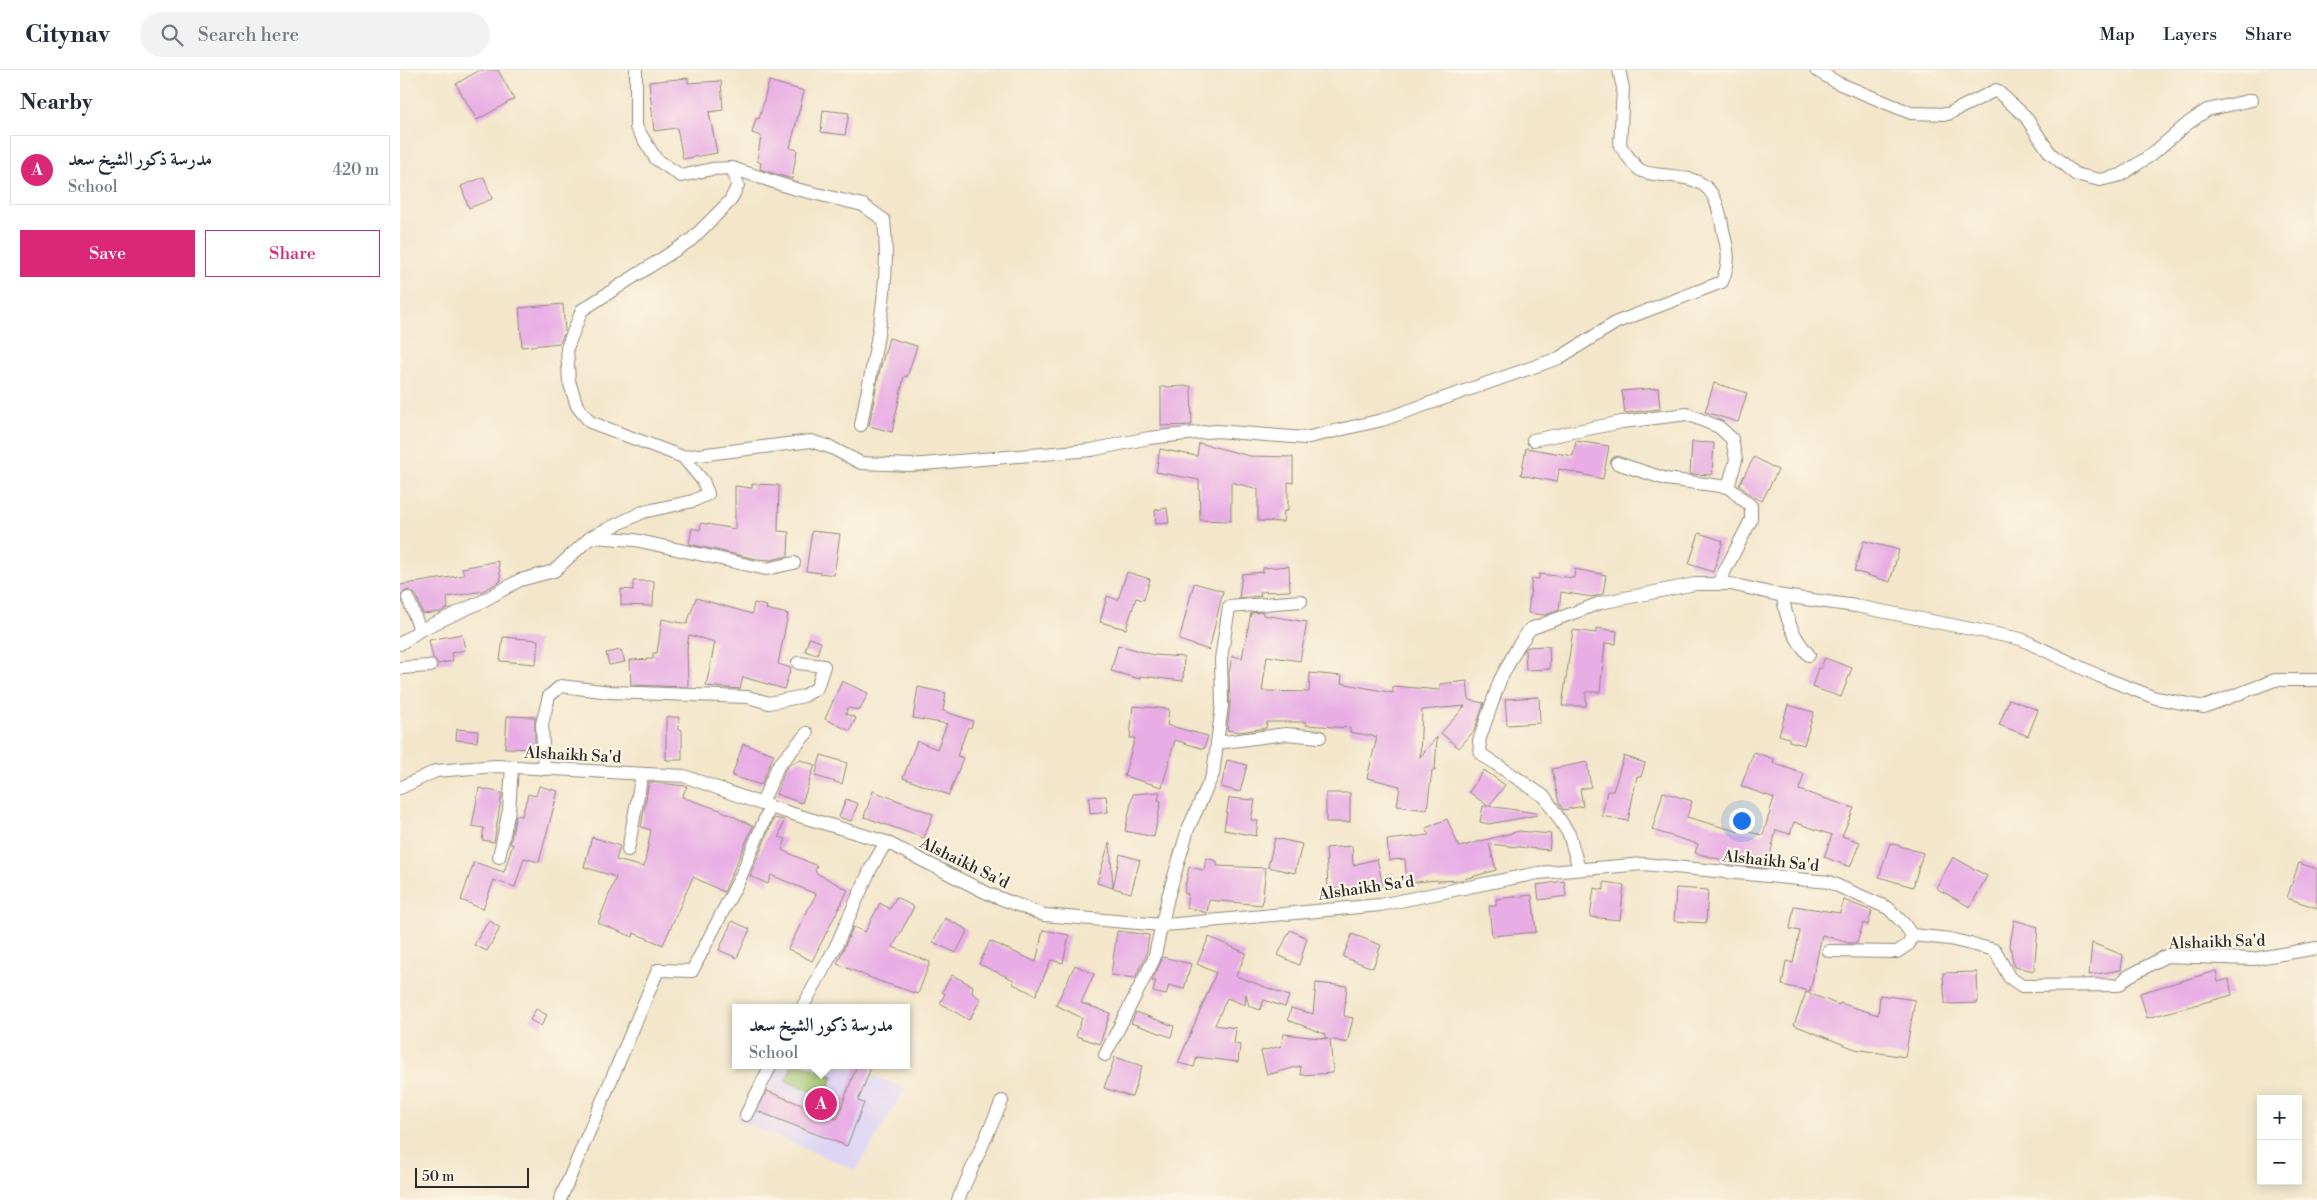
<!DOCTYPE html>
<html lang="en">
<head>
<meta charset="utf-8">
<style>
  :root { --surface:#fff; --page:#f2f2f3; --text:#1f2937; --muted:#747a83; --line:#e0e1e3; --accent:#db2777 }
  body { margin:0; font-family:"Libre Bodoni",Amiri,serif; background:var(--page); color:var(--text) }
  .controls { position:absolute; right:15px; bottom:15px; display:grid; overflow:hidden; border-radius:0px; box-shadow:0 2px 12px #0003 }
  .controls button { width:45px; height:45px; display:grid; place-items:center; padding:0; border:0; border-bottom:1px solid var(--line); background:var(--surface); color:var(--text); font:25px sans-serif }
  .scale { position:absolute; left:15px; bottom:12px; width:114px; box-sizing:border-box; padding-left:5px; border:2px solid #2b2b2b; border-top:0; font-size:14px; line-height:18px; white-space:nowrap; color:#2b2b2b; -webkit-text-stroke:4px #fcf5e5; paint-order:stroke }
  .you { position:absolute; left:1341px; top:750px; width:18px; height:18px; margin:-12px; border:4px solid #fff; border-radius:50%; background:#1a73e8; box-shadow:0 0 0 8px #1a73e833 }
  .badge { display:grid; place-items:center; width:32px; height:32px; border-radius:50%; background:var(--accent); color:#fff; font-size:16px; font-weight:700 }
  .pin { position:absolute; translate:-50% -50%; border:2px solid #fff; box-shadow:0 1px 5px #0006 }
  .popup { position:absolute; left:332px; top:934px; width:178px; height:65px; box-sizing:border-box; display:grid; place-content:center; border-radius:0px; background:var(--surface); filter:drop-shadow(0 1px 4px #0005); font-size:16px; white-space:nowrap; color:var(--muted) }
  .popup b { font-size:19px; color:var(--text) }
  .popup::after { content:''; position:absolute; left:50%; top:100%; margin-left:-10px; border:10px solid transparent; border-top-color:var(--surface) }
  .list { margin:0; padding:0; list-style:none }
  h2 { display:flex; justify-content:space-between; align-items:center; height:65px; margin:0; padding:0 20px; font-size:21px }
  h2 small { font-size:16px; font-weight:400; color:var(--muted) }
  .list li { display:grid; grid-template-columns:32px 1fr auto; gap:15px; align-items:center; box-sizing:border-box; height:70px; margin:0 10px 10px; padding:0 10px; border:1px solid var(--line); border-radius:0px }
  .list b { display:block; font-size:19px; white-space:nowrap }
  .list p { margin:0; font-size:16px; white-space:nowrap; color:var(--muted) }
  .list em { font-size:16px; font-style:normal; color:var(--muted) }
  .actions { display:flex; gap:10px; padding:15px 20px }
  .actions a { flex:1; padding:11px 0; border:1px solid var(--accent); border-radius:0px; text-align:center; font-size:18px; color:var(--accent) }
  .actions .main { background:var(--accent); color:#fff }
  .icon { flex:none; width:28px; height:28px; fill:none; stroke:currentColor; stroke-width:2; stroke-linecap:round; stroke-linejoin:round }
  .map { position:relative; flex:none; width:1917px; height:1130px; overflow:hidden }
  header { display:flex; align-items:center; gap:30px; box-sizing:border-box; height:70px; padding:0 25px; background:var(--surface); border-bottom:1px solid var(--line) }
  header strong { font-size:24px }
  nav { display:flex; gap:28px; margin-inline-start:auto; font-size:18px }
  .search { width:350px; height:45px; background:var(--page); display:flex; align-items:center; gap:12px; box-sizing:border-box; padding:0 18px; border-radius:28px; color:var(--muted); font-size:19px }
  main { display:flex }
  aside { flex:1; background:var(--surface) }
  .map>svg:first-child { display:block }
</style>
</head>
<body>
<header>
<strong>Citynav</strong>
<div class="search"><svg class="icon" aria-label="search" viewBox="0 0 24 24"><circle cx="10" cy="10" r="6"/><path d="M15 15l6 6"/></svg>Search here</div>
<nav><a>Map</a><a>Layers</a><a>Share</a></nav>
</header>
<main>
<aside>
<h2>Nearby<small></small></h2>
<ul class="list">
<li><span class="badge">A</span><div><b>مدرسة ذكور الشيخ سعد</b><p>School</p></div><em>420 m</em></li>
</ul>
<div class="actions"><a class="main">Save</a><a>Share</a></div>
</aside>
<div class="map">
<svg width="1917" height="1130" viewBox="0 0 1917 1130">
  <rect width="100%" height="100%" fill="#fcf5e5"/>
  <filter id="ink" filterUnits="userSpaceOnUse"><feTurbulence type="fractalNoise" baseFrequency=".02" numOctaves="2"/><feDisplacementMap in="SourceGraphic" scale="10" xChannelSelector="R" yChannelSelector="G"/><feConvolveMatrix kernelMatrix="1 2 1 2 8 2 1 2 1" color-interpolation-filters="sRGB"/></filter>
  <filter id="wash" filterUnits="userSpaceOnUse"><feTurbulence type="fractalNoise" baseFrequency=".0096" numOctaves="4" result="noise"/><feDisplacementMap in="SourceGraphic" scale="20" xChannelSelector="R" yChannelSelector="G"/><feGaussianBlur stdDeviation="1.12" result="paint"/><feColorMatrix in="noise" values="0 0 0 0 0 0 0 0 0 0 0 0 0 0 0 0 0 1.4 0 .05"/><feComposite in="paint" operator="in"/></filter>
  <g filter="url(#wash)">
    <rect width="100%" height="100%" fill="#f3e6ca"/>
    <path fill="#ded5f5" d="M363 995H443L506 1018 456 1100 337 1050Z"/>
    <path fill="#a1c570" stroke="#66784e" d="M392 995H404L433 1006 425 1027 386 1011Z"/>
    <g id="blocks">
      <g fill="#e8ade5">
        <path d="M80 0H98L114 29 77 50 56 14Z"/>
        <path d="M288 8V13L321 11 323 40 309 42 317 83 283 89 277 58 254 61 249 12Z"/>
        <path d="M369 11 404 21 390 78 397 80 392 109 360 99 361 93 357 91 361 66 352 63 356 48 359 49Z"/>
        <path d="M423 40 449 43 445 65 421 62Z"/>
        <path d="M84 107 92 129 69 138 61 116Z"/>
        <path d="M163 234 165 262 160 273 122 277 119 238Z"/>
        <path d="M489 268 517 276 507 307 504 306 492 362 469 356 479 303Z"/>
        <path d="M1314 313 1347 323 1338 352 1305 342Z"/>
        <path d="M791 316 792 355 761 356V317Z"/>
        <path d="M1258 318 1260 339 1225 343 1222 321Z"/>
        <path d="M1176 371 1209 376 1203 409 1159 399 1157 412 1121 405 1126 378 1173 386Z"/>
        <path d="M1292 372 1314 373 1312 405 1290 404Z"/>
        <path d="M799 373 850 386 893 387V413L888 412V441H884L883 452 858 451V419L831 412V451L800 450 799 410 756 402 760 379 797 386Z"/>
        <path d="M1354 387 1378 400 1362 431 1353 427 1339 415Z"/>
        <path d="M352 414 379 415 378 461 389 462 388 486 371 490 357 489 289 474 292 458 300 460 301 453 335 459V416L352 418Z"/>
        <path d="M767 438 769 453 756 454 755 440Z"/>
        <path d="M412 461 440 464 434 505 406 501Z"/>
        <path d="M1299 463 1323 471 1313 502 1289 494Z"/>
        <path d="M1464 471 1499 480 1490 512 1454 501Z"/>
        <path d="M98 491 101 511 83 521 47 527 48 538 40 542 23 544 16 525 10 520 5 521 0 527V515L64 505 62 498Z"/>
        <path d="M889 496 890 521 860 522 861 526 839 528 842 504 863 502V498Z"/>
        <path d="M1175 499 1206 505 1203 524 1192 527 1161 522 1159 540 1145 545 1128 543 1132 508 1139 509V504L1174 508Z"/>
        <path d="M727 502 750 509 744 530 736 528 726 559 700 552 707 526 718 530Z"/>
        <path d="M233 511H254L253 536 221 535V519L233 520Z"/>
        <path d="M794 513 823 521 809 580 779 570Z"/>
        <path d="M296 528 352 544 354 533 367 536 366 539 388 544 378 594 391 598 384 619 343 607 340 619 306 616 315 572 289 565 287 578 288 617 231 615 230 590 253 589V583H257L262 549 287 554Z"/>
        <path d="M863 542V545L907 552 900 591 867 586 862 621 909 622 910 603 942 606 941 613 993 623V616L1040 620V614L1067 611 1069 630 1084 633 1074 661 1059 678 1041 663 1065 636 1022 640 1020 687 1037 667 1035 700H1032L1027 740 997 736 1000 716 967 708 977 667 950 662V658L906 655V652H867L866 658 840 662 827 660 830 636 829 603 832 586 842 588 851 543Z"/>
        <path d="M1196 558 1217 561 1216 574 1205 573 1200 622H1186V636H1162L1173 560 1196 563Z"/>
        <path d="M62 564 65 580 51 583 53 591 38 594 33 588 29 570Z"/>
        <path d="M103 567 138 570 136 594 100 591Z"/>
        <path d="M409 568 421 572 417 585 405 581Z"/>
        <path d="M718 575 754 585 784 587 783 611 740 606V609L711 601Z"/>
        <path d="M1149 576 1150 599 1126 600 1125 580 1127 577Z"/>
        <path d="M221 580 225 592 209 595 206 583Z"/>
        <path d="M1425 588 1452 598 1441 627 1412 617 1418 598 1420 599Z"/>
        <path d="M442 611 468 623 460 640 447 638 446 644 456 648 450 661 425 649Z"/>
        <path d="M518 617 546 623 543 641 573 651 571 658 568 657 557 686 563 688 549 725 503 708 517 671 537 679 547 654 513 648Z"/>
        <path d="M1139 627 1140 653 1107 655 1105 629Z"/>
        <path d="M1609 629 1638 640 1628 666 1599 655Z"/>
        <path d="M1388 635 1414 642 1404 675 1389 671V668L1379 665Z"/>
        <path d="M733 636 769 639 767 655 808 666 804 679 775 670 762 717 724 706 735 668H730Z"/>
        <path d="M107 646 135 647V679L105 678Z"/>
        <path d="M266 647H279L278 659 282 660V690H266Z"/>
        <path d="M57 659 78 661 77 672 56 670Z"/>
        <path d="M343 674 374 684 361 715 332 706Z"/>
        <path d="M1354 682 1374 689 1373 693 1404 704 1399 720 1454 738 1442 766 1460 772 1450 797 1424 787 1432 765 1394 752 1390 764 1376 760 1367 798 1346 796 1295 783 1298 774 1252 760 1263 722 1292 731 1287 747 1339 762V760L1363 765 1374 728 1341 716Z"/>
        <path d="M421 685 447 693 442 714 415 706Z"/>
        <path d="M1224 686 1245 693 1241 707 1237 706 1228 751 1202 746 1207 721H1213Z"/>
        <path d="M400 690 415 695 402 733 376 724 385 700 391 693Z"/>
        <path d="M827 690 847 695 840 722 821 717Z"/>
        <path d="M1187 692 1191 717 1180 719 1183 736 1163 740 1159 733 1152 699Z"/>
        <path d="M1084 700 1105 715 1089 736 1136 743 1137 745 1089 754 1080 752 1083 736H1088L1069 722Z"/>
        <path d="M249 712 287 716 282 727 320 740 353 756 324 822 293 807 263 875 234 863 233 867 198 853 216 807 184 797 192 767 220 776 216 790 244 797 251 760 241 757Z"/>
        <path d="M139 716 158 721 139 792 124 788 115 817 94 810 83 839 61 830 74 792 104 802 113 774H110L116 745 122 746 128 724 136 726Z"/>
        <path d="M79 718 102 723 94 772 82 770 84 758 72 756Z"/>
        <path d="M473 721 533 744 524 768 464 747Z"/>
        <path d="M760 722 758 730 761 731 754 767 725 761 733 724Z"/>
        <rect x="926" y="723" width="24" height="29"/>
        <path d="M706 726 708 742 690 744 689 727Z"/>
        <path d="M829 728 855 730 851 750 858 751 856 766 824 760Z"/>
        <path d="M446 729 458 734 451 751 439 747Z"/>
        <path d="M374 748 384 750 379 767 386 769 382 780 417 796 415 802 448 820 412 891 388 879 416 824 371 805 368 814 350 806Z"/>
        <path d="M1047 749 1059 777 1119 761 1151 764 1149 780 1089 774 1096 800 1061 810 1037 811V810L1007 813 1005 789 989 790 987 770 1029 765 1026 758Z"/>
        <path d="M875 768 902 774 895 803 868 797Z"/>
        <path d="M709 773H710L713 818 697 813Z"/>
        <path d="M1490 773 1523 783 1513 817 1479 807Z"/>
        <path d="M952 776 953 795 977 789 983 816 963 821 962 817 928 819 926 778Z"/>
        <path d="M720 784 740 790 731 823 713 818Z"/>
        <path d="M1553 787 1587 806 1570 837 1536 818Z"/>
        <path d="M806 788 817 791V796L866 798 862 835 809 830 807 843 786 837 788 824 784 823 789 797 804 800Z"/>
        <path d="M1899 793 1917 799V838L1887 828Z"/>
        <path d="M1164 811 1166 826 1139 830 1137 815Z"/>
        <path d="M1204 812 1224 815 1220 850 1190 847 1194 818 1204 820Z"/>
        <path d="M1276 818 1308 820 1306 853 1274 851Z"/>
        <path d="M1132 825 1136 862 1092 866 1089 836H1096V829Z"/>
        <path d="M496 827 514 837 493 877 530 892 518 924 479 911 437 894 453 857 465 862 480 833 490 839Z"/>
        <path d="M1444 830 1472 841 1468 855 1463 853 1457 873H1449L1422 865 1410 921 1382 915 1386 891 1393 893 1400 861 1390 859 1394 836 1440 843Z"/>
        <path d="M545 848 568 860 556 883 533 872Z"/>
        <path d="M89 850 100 858 87 881 74 875Z"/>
        <path d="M1614 850 1638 857 1634 901 1614 897 1610 875Z"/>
        <path d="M332 851 350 859 337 888 319 880Z"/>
        <path d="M643 860 669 865 663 893 651 890 636 925 613 914 614 910 579 894 590 871 636 892Z"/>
        <path d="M890 860 907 868 899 895 878 885Z"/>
        <path d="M717 861 749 865 746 886 735 908 711 905Z"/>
        <path d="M952 864 981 875 973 898 943 887Z"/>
        <path d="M809 867 846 883 836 906 889 926 885 937 864 930 860 940 849 936 846 924 845 935 827 928 815 955 836 958 834 974 840 975 838 992 797 987 794 997 778 993 816 903 797 894Z"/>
        <path d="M1692 873 1723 885 1721 900 1689 905Z"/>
        <path d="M763 887 791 894 784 919 769 915 766 925 753 922 756 911H752Z"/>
        <path d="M675 895 694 904 681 933 710 943 700 974 676 966 682 948 656 935Z"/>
        <path d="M1816 901 1818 912 1829 909 1832 925 1747 948 1740 923Z"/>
        <path d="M1577 902 1578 933 1545 934 1543 903Z"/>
        <path d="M552 905 573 916 572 923 581 929 569 950 540 933 545 924 542 922Z"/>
        <path d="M916 913 947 916 944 946 953 948 947 973 930 969 933 1003 901 1005 900 996 867 1005 861 981 881 976 884 964 928 969 925 968V964L888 950 891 938 913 944Z"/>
        <path d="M1406 922 1439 935 1440 933 1478 945 1480 925 1515 930 1505 987 1455 979 1394 955Z"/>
        <path d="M136 939 147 945 141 956 130 950Z"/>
        <path d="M736 942 774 956 771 967 731 953Z"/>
        <path d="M715 987 742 996 732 1027 704 1018Z"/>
        <path d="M457 995H472L458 1031 464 1033 447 1076 357 1041 367 1021 437 1049Z"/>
      </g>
    </g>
  </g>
  <g filter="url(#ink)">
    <use href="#blocks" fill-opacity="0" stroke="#8f887a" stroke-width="1"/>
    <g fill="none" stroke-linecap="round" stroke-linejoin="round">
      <g stroke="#8f887a" stroke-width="14">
        <g id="minor">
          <path d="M1416 0 1438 13 1511 43 1548 44 1596 20 1625 46 1650 83 1675 104 1700 110 1721 105 1751 85 1787 54 1807 40 1852 30"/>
          <path d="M332 98 392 118 463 135 484 150C492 218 473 289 461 355"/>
          <path d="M1133 370 1222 352 1287 344 1319 357 1332 369 1336 390 1328 417"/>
          <path d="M283 387 411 371 432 378 461 393 511 395 691 380 749 368 816 361 905 368 982 350 1159 288 1217 252 1322 212C1331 188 1328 184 1323 160 1315 115 1306 109 1263 105 1256 104 1246 104 1240 100 1233 95 1226 83 1220 76L1223 18 1219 0"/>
          <path d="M1217 393 1266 409 1328 417 1351 436V450L1318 514"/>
          <path d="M193 467 235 470 366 499 394 493"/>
          <path d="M1383 526C1385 548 1394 568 1409 585"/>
          <path d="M8 528 20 560"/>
          <path d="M0 574 20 560 81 532 120 510 154 501 191 467 243 442 293 431 308 424 303 411 283 387 190 352 177 336 169 311 167 278 182 240 291 170 330 131 338 115 332 98 312 99 281 106 256 89 236 57V0"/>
          <path d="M0 598 30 596"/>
          <path d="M817 673 886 664 920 667"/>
          <path d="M144 699 142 654 149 626 161 616 210 622 348 627 369 633 404 626 417 618 424 596 398 593"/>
          <path d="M0 718 36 701 96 696 284 706 370 737 486 772 589 824 644 845 762 855 777 854 980 835 1138 803 1243 794 1429 812 1488 838 1504 854 1512 865 1550 869 1595 880 1609 907 1622 916 1719 915 1727 907 1766 886 1853 889 1917 878"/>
          <path d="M362 733 378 696 407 663"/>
          <path d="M228 780 242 704"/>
          <path d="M99 787 109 740 112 697"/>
          <path d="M1179 799 1169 764 1145 727 1081 684 1079 671 1100 610 1118 576 1130 559 1200 533 1295 514H1331L1383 526 1456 536 1621 569 1699 606 1756 628 1804 637 1875 610H1917"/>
          <path d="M1429 881 1497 882 1509 874 1512 865"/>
          <path d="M402 938 435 878 471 798 486 772"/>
          <path d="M705 985 754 889 768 827 788 759 813 704 822 635 821 589 829 537 901 531"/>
          <path d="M346 1045 371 995"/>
          <path d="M160 1130 258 900 292 901 340 808 370 737"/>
          <path d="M558 1130 602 1031"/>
        </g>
      </g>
      <use href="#minor" stroke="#fff" stroke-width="12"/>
    </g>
  </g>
  <g text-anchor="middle" stroke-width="4.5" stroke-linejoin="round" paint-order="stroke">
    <g font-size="16" fill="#2b2b2b" stroke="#fcf5e5">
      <text transform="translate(173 684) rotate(3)" y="6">Alshaikh Sa'd</text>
      <text transform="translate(1371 790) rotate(6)" y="6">Alshaikh Sa'd</text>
      <text transform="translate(565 792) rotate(26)" y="6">Alshaikh Sa'd</text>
      <text transform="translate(966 817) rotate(-8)" y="6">Alshaikh Sa'd</text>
      <text transform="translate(1817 871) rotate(-2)" y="6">Alshaikh Sa'd</text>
    </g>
  </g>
</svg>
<div class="controls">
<button>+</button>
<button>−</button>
</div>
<div class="scale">50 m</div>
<div class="you"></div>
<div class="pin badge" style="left:421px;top:1034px">A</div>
<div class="popup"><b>مدرسة ذكور الشيخ سعد</b>School</div>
</div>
</main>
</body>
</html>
